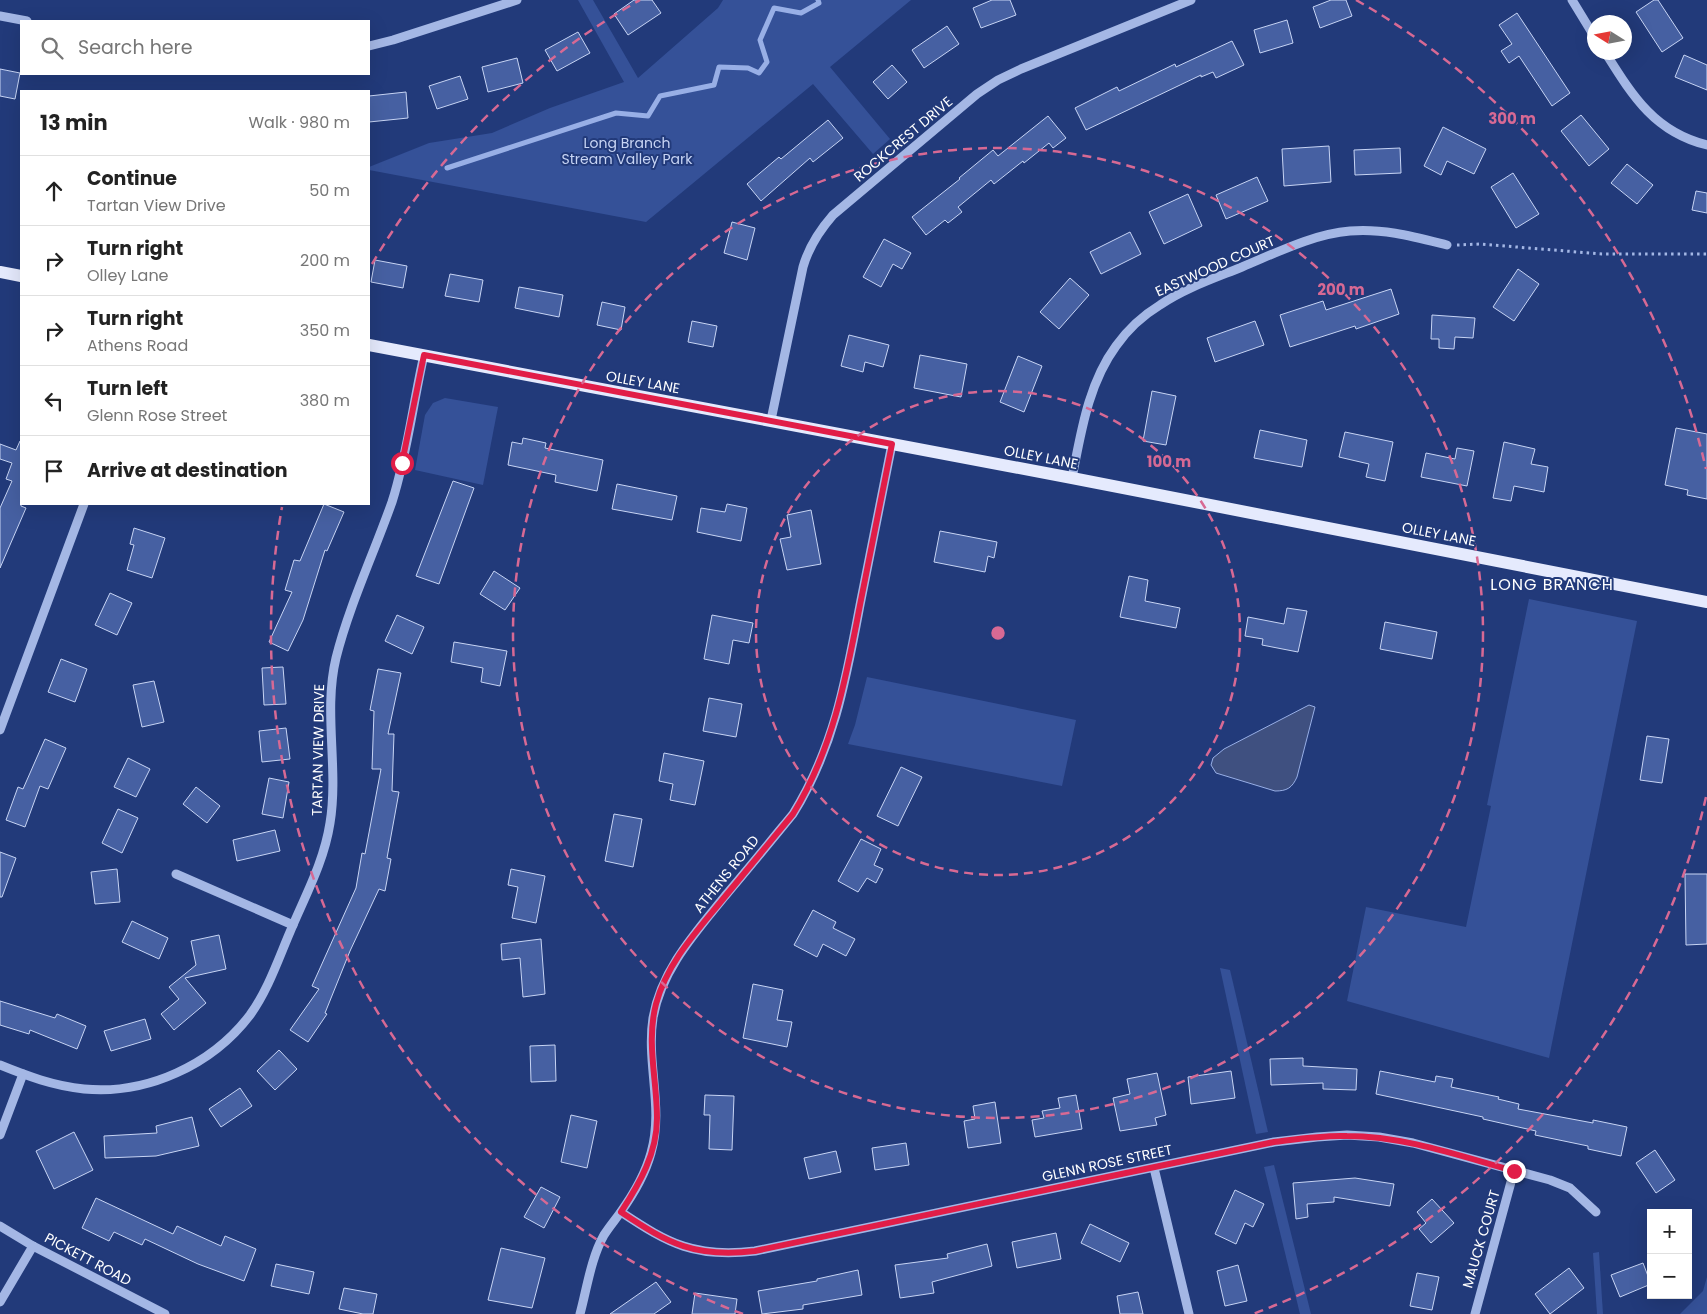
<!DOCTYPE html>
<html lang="en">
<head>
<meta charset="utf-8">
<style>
  :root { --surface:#fff; --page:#f6f6f6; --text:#222; --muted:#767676; --line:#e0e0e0 }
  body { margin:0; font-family:Poppins,sans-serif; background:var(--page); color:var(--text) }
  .controls { position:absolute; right:15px; bottom:15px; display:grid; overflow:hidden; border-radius:0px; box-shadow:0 5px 20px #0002 }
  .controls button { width:45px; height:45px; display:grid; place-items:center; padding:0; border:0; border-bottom:1px solid var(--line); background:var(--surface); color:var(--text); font:25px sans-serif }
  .compass { position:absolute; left:1587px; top:15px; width:45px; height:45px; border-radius:50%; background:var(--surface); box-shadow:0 5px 20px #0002; rotate:281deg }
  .stop { position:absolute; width:15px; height:15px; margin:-11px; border:4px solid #e11d48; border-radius:50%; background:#fff }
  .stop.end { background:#e11d48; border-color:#fff; box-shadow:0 1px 5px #0008 }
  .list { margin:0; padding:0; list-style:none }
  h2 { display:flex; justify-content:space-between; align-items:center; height:65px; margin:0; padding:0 20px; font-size:21px }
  h2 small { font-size:16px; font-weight:400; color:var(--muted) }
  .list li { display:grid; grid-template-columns:32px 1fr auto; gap:15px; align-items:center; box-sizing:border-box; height:70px; padding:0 20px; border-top:1px solid var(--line) }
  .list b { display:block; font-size:19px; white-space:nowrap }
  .list p { margin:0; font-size:16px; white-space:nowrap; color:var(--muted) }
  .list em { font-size:16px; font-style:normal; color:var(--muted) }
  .icon { flex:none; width:28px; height:28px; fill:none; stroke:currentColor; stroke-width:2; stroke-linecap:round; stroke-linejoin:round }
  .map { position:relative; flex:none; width:1707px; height:1314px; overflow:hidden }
  .search { position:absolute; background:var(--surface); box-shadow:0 5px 20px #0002; left:20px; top:20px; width:350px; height:55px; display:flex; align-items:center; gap:12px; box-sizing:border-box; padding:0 18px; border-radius:0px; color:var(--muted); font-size:19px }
  .panel { position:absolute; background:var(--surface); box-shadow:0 5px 20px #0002; left:20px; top:90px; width:350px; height:415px; border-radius:0px }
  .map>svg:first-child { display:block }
</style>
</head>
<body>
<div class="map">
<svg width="1707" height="1314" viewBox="0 0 1707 1314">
  <rect width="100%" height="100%" fill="#223a7a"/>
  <g fill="#355198">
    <path d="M578 0H593L638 78 718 8 723 0H911L830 67 890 139 873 154 813 84 646 222 369 170V167L429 143 492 133 550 108 624 82Z"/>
    <path d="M445 398 498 407 483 485 415 470 425 415 433 403Z"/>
    <path d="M1529 599 1637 621 1549 1058 1347 1001 1366 907 1466 927 1491 806 1487 805Z"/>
    <path d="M867 677 1076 720 1062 786 848 744 855 725Z"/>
    <path d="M1220 968 1230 970 1268 1132 1256 1134Z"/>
    <path d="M1274 1165 1311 1314H1300L1264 1167Z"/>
    <path d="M1599 1252 1603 1314H1597L1593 1253Z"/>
    <path d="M1707 1277V1314H1680L1703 1291Z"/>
  </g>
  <path fill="#3f5080" stroke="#98afe6" d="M1309 705 1315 707 1297 777C1292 788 1287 791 1275 791L1216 773 1211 765 1213 758 1224 749Z"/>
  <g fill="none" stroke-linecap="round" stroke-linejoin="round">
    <path stroke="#98afe6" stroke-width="5" d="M447 168 616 113 648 116 660 96 714 85 719 67 748 68 759 73 767 62 760 40 774 8 801 13 819 3 818 0"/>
  </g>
  <g fill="#4660a2" stroke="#c7d4f4">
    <path d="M634 0H652L661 13 628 35 614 14Z"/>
    <path d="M992 0H1010L1016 15 981 28 973 8Z"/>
    <path d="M1331 0H1346L1352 16 1320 28 1313 7Z"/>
    <path d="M1654 0H1658L1683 38 1662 52 1636 12Z"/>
    <path d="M1517 13 1570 93 1552 106 1519 56 1509 63 1501 51 1512 44 1499 25Z"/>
    <path d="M1287 20 1293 43 1260 53 1254 30Z"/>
    <path d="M947 26 959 44 924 68 912 50Z"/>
    <path d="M578 32 590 53 557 71 545 50Z"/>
    <path d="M1232 41 1244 65 1216 78 1213 72 1201 77V75L1086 130 1075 108 1117 87 1119 91 1175 64 1176 67Z"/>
    <path d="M1684 55 1707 65V90L1675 77Z"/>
    <path d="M517 58 523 83 488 92 482 67Z"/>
    <path d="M892 65 907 82 888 99 873 82Z"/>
    <path d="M0 69 20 73 15 99 0 96Z"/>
    <path d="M460 76 468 99 437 109 429 86Z"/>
    <path d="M406 92 408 118 369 122V96Z"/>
    <path d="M1581 115 1609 149 1589 166 1561 131Z"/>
    <path d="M1048 116 1066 138 1053 148 1049 143 1024 163 1023 161 994 184 991 180 958 207 962 212 948 223 945 220 926 235 912 217 960 179 959 178 993 150 998 156Z"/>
    <path d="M828 120 843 138 813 162 810 158 761 201 747 184 779 157 781 159Z"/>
    <path d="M1443 127 1486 149 1474 174 1447 161 1441 175 1424 166Z"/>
    <path d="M1329 146 1331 182 1284 186 1282 149Z"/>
    <path d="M1400 148 1401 173 1355 175 1354 150Z"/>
    <path d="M1627 164 1653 185 1637 204 1611 183Z"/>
    <path d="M1513 173 1539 214 1516 228 1491 187Z"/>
    <path d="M1257 177 1268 201 1226 219 1216 195Z"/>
    <path d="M1696 191 1707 193V213L1692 210Z"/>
    <path d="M1188 194 1202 226 1164 244 1149 212Z"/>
    <path d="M732 222 755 228 747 260 724 253Z"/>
    <path d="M1130 232 1141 254 1101 274 1090 252Z"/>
    <path d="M884 239 911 253 902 269 893 264 881 287 863 277Z"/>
    <path d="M375 260 407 266 403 288 371 282Z"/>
    <path d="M1518 269 1539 284 1514 321 1493 307Z"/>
    <path d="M450 274 483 280 479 302 445 296Z"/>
    <path d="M1070 278 1089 295 1059 329 1040 312Z"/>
    <path d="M519 287 563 295 559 317 515 308Z"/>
    <path d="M1391 289 1399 314 1356 329 1355 326 1290 347 1280 315 1323 301 1326 310Z"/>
    <path d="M602 302 625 307 621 330 597 325Z"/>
    <path d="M1432 315 1475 318 1473 338 1455 337 1454 349 1439 348V339H1431Z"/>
    <path d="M692 321 717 326 713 347 688 342Z"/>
    <path d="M1255 321 1264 345 1215 362 1207 338Z"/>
    <path d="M849 335 889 345 883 367 865 362 863 372 841 366Z"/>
    <path d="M920 355 967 364 961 397 914 388Z"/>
    <path d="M1018 356 1042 366 1024 412 1000 402Z"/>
    <path d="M1152 391 1176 396 1166 445 1143 441Z"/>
    <path d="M1676 428 1707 434V499L1687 495 1688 490 1665 485Z"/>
    <path d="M1260 430 1307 440 1302 467 1254 458Z"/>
    <path d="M1345 432 1393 442 1385 481 1366 477 1369 464 1339 457Z"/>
    <path d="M523 438 546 443 545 448 603 460 597 491 555 482 556 475 508 465 512 442 522 444Z"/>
    <path d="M20 441 21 442V506L26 508 0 568V508L12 481 6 479 12 463 0 459V444L16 450Z"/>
    <path d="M1504 442 1535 449 1531 464 1548 467 1544 492 1514 486 1511 501 1493 498Z"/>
    <path d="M1457 448 1474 451 1467 486 1421 477 1426 453 1455 459Z"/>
    <path d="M453 481 474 488 439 584 416 576Z"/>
    <path d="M617 484 677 496 672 520 612 509Z"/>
    <path d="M324 504 344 512 327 551 325 550 303 620 288 651 269 642 292 592 285 590 294 560 300 561Z"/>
    <path d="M727 504 747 508 741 541 697 532 701 508 725 512Z"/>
    <path d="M811 510 821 564 787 570 780 539 791 537 787 515Z"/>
    <path d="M134 528 165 538 152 578 127 570 134 545 130 544Z"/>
    <path d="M940 531 997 542 994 558 988 556 985 572 934 562Z"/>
    <path d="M494 571 520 588 505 610 480 594Z"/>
    <path d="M1129 576 1148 580 1145 601 1180 608 1176 628 1120 617Z"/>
    <path d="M110 593 132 603 117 635 95 625Z"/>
    <path d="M1287 608 1307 611 1298 652 1262 645 1263 639 1245 636 1248 617 1284 624Z"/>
    <path d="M397 615 424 627 412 654 385 641Z"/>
    <path d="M712 615 753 623 749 643 733 640 729 664 704 659Z"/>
    <path d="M1385 622 1437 632 1432 659 1380 649Z"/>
    <path d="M454 642 507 651 500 686 481 682 483 668 451 662Z"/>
    <path d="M61 659 87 669 75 702 48 692Z"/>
    <path d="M283 667 286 704 264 705 262 668Z"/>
    <path d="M378 669 401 673 388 734H394L392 791 399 792 387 858 391 859 385 891 379 889 350 951 325 1013 327 1014 308 1042 290 1030 319 989 312 986 356 888 362 853 365 854 381 769H372L374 711 370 710Z"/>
    <path d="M154 681 164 722 142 727 133 685Z"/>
    <path d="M709 698 742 704 736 737 703 731Z"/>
    <path d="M286 728 290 759 262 762 259 731Z"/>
    <path d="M1647 736 1669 739 1662 783 1640 780Z"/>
    <path d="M45 739 66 748 48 789 40 786 25 827 6 820 18 787 23 789Z"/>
    <path d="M664 753 704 761 695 805 670 800 673 784 659 781Z"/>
    <path d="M128 758 150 769 136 797 114 787Z"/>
    <path d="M901 767 922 777 898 826 877 816Z"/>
    <path d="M269 778 289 782 283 818 262 814Z"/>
    <path d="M196 787 220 806 207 823 183 804Z"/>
    <path d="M118 809 138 818 122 853 102 843Z"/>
    <path d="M614 814 642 819 633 867 605 861Z"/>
    <path d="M275 830 280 851 237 861 233 840Z"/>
    <path d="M861 839 881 849 874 865 883 869 876 883 867 878 858 892 838 881Z"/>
    <path d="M0 852 16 858 2 897H0Z"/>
    <path d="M117 869 120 902 95 904 91 872Z"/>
    <path d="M511 869 545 876 536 923 512 918 518 887 508 885Z"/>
    <path d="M1685 874H1707V944L1686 945Z"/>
    <path d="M813 910 836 922 833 928 855 939 846 956 823 944 817 957 794 945Z"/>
    <path d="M132 921 168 938 159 959 122 942Z"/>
    <path d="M219 935 226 969 185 978 206 1003 174 1030 161 1014 179 999 169 987 196 965 191 941Z"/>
    <path d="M541 939 545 994 523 997 520 958 502 960 501 944Z"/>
    <path d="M753 984 783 990 777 1020 792 1022 787 1047 743 1038Z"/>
    <path d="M0 1001 55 1018 57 1014 86 1026 77 1049 30 1030 29 1034 0 1025Z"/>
    <path d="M145 1019 151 1039 111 1051 104 1031Z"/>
    <path d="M555 1045 556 1081 531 1082 530 1046Z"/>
    <path d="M279 1050 297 1069 275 1090 257 1071Z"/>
    <path d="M1303 1058V1066L1357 1069 1356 1090 1323 1089V1083L1271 1085 1270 1059Z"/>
    <path d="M1231 1071 1235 1098 1191 1104 1188 1077Z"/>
    <path d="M1380 1071 1435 1082 1436 1076 1453 1079 1451 1087 1499 1097 1498 1099 1519 1104 1518 1109 1593 1123V1120L1627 1127 1621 1156 1588 1149V1146L1535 1135 1536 1131 1483 1119V1117L1376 1094Z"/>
    <path d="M1157 1073 1166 1115 1155 1118 1157 1125 1120 1131 1113 1098 1130 1094 1127 1079Z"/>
    <path d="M240 1088 252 1106 221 1127 209 1109Z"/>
    <path d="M705 1095 734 1096 732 1150 709 1149 710 1115H704Z"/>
    <path d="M1076 1095 1082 1129 1035 1137 1032 1120 1044 1118 1042 1111 1060 1108 1058 1098Z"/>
    <path d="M995 1102 1001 1143 968 1148 964 1121 975 1119 973 1106Z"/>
    <path d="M571 1115 597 1121 587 1168 561 1162Z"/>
    <path d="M192 1117 199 1146 156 1156 105 1158 104 1136 157 1133 156 1126Z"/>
    <path d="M74 1132 93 1170 54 1189 36 1151Z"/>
    <path d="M906 1143 909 1165 875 1170 872 1148Z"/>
    <path d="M1655 1150 1675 1180 1656 1193 1636 1163Z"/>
    <path d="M836 1151 841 1172 809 1179 804 1158Z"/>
    <path d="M1355 1178 1394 1184 1390 1206 1334 1197V1202L1307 1204 1308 1217 1296 1219 1293 1183Z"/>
    <path d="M541 1187 560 1197 544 1228 524 1217Z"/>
    <path d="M1235 1190 1264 1204 1253 1227 1245 1223 1236 1244 1215 1234Z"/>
    <path d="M96 1198 173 1234 177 1226 221 1246 225 1236 256 1249 244 1281 198 1264 145 1239 142 1245 114 1232 109 1241 82 1228Z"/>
    <path d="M1432 1199 1454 1223 1431 1243 1419 1229 1426 1223 1417 1212Z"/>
    <path d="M1090 1224 1129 1243 1120 1262 1081 1243Z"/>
    <path d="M1056 1233 1061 1259 1017 1268 1012 1242Z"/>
    <path d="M987 1244 992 1266 932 1282 934 1293 900 1298 895 1265 948 1258 947 1254Z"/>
    <path d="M501 1248 545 1258 532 1308 488 1300Z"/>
    <path d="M1643 1263 1651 1284 1620 1297 1611 1275Z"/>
    <path d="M276 1264 314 1272 309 1294 271 1286Z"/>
    <path d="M1238 1265 1247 1301 1225 1306 1217 1271Z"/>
    <path d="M1569 1268 1584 1288 1550 1314 1535 1294Z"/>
    <path d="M858 1270 862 1295 803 1305V1309L762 1314 758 1291 817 1281V1279Z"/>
    <path d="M1417 1273 1439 1277 1432 1310 1410 1306Z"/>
    <path d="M656 1282 671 1302 654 1314H610Z"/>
    <path d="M344 1288 377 1294 373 1314H363L339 1309Z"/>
    <path d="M1138 1292 1143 1314H1120L1117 1296Z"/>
    <path d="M695 1293 737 1299 735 1314H692Z"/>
  </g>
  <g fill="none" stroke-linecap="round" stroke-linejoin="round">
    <path stroke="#a4b7e5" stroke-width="3" stroke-dasharray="2.5 4" stroke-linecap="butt" d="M1457 245 1480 244 1602 254H1707"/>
    <g stroke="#a4b7e5" stroke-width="9">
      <path d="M1572 0 1594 36"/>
      <path d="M0 16 27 21"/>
      <path d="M369 46 393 40 517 0"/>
      <path d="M1605 52C1632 95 1654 132 1707 145"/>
      <path d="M771 420 803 267C809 246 819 231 833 215L977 94 998 80 1021 69 1191 0"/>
      <path d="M1072 478C1081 433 1088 384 1116 346 1128 329 1142 316 1160 305 1185 288 1215 278 1242 267 1276 253 1313 234 1350 231 1383 228 1415 237 1447 245"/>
      <path d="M0 730 84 504"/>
      <path d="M176 874 293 925"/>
      <path d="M0 1065C27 1076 54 1086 84 1089 147 1095 212 1065 250 1015 268 990 278 960 290 932 305 896 324 862 330 823 339 768 323 712 336 658 349 606 374 553 392 502 407 456 413 403 424 355"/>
      <path d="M0 1135 23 1074"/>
      <path d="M1154 1168 1189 1314"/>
      <path d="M621 1212C669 1244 695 1258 755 1251L1274 1142 1317 1137 1347 1135 1379 1137 1413 1143 1550 1180 1570 1188 1596 1212"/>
      <path d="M0 1226 33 1246 165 1314"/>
      <path d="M0 1302 33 1246"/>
      <path d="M580 1314C587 1288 591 1258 604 1235 609 1227 615 1220 620 1213 633 1195 645 1175 651 1153 664 1108 646 1063 653 1018 661 970 696 932 725 896 748 869 770 842 793 814 834 748 846 680 860 605 871 551 881 497 892 444"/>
      <path d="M1475 1314 1514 1171"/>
    </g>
    <g stroke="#e5eafd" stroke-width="12">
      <path d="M0 272 21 276"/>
      <path d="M369 345 1072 478 1707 602"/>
    </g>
  </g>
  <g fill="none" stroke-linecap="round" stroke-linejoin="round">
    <path stroke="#e11d48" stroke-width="6" d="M402 463 424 355 892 444C881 497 871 551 860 605 846 679 833 749 793 814 769 843 746 871 723 899 697 931 667 963 656 1004 646 1042 657 1080 657 1118 657 1153 640 1183 621 1212 669 1244 695 1258 755 1251L1274 1142C1298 1139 1322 1135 1347 1136 1404 1136 1460 1156 1514 1171"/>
  </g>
  <g fill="none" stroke="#d76994" stroke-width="2.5" stroke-dasharray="9 6">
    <circle cx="998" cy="633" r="242"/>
    <circle cx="998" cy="633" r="485"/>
    <path d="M1706 797A727 727 0 0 1 1253 1314M743 1314A727 727 0 0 1 282 507M372 264A727 727 0 0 1 640 0M1356 0A727 727 0 0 1 1706 469"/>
  </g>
  <g text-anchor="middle" stroke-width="4" stroke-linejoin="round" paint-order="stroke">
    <g font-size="14" fill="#fff" stroke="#223a7a">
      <text transform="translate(903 139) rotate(-40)" y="5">ROCKCREST DRIVE</text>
      <text transform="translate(1215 266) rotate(-24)" y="5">EASTWOOD COURT</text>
      <text transform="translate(643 382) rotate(10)" y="5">OLLEY LANE</text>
      <text transform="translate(1041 457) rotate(11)" y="5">OLLEY LANE</text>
      <text transform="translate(1439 534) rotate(11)" y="5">OLLEY LANE</text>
      <text transform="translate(318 750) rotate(-89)" y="5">TARTAN VIEW DRIVE</text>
      <text transform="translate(726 874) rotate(-51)" y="5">ATHENS ROAD</text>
      <text transform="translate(1107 1163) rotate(-12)" y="5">GLENN ROSE STREET</text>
      <text transform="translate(1481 1239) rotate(-74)" y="5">MAUCK COURT</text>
      <text transform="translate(88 1259) rotate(28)" y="5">PICKETT ROAD</text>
    </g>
    <g font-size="14" fill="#c7d4f4" stroke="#223a7a">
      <text x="627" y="148">Long Branch<tspan x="627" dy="16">Stream Valley Park</tspan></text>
    </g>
    <g font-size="16" letter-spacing="1" fill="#fff" stroke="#223a7a">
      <text x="1552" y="590">LONG BRANCH</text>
    </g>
  </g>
  <circle cx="998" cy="633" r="8" fill="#d76994" stroke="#223a7a" stroke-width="2.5"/>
  <g font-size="15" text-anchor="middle" font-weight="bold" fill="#d76994" stroke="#223a7a" stroke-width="4" stroke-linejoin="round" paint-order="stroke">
    <text x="1512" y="124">300 m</text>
    <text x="1341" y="295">200 m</text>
    <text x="1169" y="467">100 m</text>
  </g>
</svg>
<div class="controls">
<button>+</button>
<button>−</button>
</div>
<svg class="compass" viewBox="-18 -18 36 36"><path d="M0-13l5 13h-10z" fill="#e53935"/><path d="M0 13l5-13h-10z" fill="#767676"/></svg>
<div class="stop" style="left:402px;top:463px"></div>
<div class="stop end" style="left:1514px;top:1171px"></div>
<div class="search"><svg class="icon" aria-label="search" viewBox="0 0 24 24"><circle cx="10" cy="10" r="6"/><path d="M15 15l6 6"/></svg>Search here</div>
<section class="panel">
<h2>13 min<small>Walk · 980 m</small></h2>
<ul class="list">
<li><svg class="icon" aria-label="ahead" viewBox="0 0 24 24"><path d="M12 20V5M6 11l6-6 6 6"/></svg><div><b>Continue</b><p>Tartan View Drive</p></div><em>50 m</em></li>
<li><svg class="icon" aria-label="right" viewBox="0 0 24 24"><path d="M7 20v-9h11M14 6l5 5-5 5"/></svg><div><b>Turn right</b><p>Olley Lane</p></div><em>200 m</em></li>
<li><svg class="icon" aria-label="right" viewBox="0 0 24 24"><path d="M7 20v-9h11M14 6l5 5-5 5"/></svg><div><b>Turn right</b><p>Athens Road</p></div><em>350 m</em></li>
<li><svg class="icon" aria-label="left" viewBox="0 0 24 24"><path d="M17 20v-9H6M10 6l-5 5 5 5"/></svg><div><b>Turn left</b><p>Glenn Rose Street</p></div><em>380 m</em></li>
<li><svg class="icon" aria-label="arrive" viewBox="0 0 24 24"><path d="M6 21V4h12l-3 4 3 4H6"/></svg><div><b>Arrive at destination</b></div></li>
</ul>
</section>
</div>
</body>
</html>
